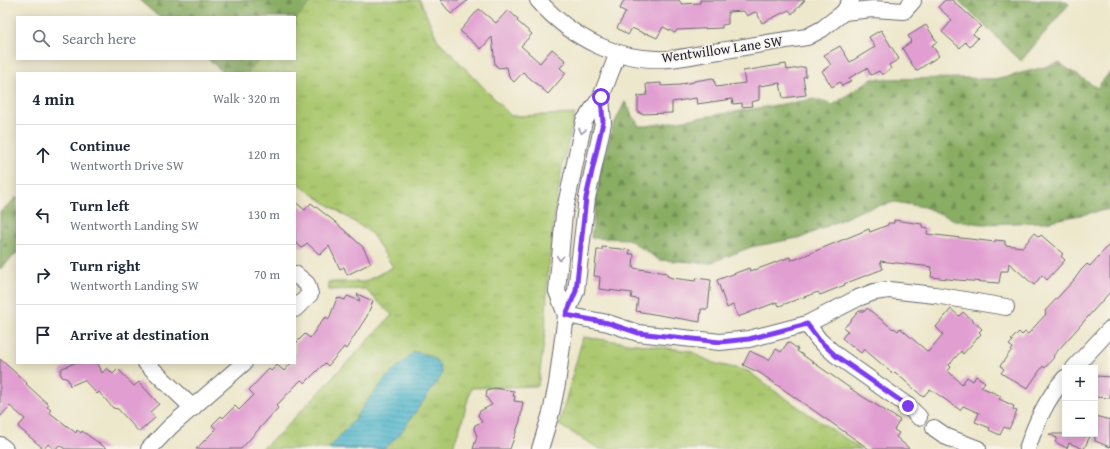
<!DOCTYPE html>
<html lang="en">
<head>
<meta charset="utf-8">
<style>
  :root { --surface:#fff; --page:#f6f6f7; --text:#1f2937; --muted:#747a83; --line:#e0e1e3 }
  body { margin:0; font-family:"Gentium Book Plus",serif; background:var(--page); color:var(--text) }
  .controls { position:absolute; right:12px; bottom:12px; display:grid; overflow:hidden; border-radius:0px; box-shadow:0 2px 10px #0003 }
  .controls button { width:36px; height:36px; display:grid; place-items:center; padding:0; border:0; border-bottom:1px solid var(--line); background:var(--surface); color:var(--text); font:20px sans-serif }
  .stop { position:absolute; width:12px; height:12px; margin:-9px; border:3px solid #7c3aed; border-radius:50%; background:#fff }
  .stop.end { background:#7c3aed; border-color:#fff; box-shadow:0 1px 4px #0008 }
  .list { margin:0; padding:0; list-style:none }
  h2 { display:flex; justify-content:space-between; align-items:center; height:52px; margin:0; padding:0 16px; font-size:17px }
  h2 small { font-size:13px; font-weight:400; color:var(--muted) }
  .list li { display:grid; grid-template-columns:26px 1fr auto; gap:12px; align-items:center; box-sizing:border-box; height:60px; padding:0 16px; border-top:1px solid var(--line) }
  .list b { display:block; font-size:15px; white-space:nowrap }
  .list p { margin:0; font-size:13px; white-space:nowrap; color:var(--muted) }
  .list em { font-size:13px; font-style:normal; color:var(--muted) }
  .icon { flex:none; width:22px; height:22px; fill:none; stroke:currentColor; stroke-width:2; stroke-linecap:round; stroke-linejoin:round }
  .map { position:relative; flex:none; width:1110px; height:449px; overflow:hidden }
  .search { position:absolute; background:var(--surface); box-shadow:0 2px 10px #0003; left:16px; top:16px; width:280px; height:44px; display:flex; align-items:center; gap:10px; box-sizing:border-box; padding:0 14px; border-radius:0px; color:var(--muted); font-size:15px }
  .panel { position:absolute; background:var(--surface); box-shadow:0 2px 10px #0003; left:16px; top:72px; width:280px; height:292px; border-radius:0px }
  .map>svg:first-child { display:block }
</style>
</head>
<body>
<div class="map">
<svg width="1110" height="449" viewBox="0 0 1110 449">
  <defs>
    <pattern id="forest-firs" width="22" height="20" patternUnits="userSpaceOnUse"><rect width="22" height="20" fill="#89ad63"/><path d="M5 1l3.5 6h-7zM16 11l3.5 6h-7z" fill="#708c53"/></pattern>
    <pattern id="park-tufts" width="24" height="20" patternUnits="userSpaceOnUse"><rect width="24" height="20" fill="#acc971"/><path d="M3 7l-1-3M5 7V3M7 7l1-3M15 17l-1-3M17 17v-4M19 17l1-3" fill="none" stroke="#94ac63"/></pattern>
    <pattern id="water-rules" width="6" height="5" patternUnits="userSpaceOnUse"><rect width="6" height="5" fill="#4eb6cc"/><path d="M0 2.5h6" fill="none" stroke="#4094a7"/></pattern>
  </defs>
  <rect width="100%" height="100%" fill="#f7f3e8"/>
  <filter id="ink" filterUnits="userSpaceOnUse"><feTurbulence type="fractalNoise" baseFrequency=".025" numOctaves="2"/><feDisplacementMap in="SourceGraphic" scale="8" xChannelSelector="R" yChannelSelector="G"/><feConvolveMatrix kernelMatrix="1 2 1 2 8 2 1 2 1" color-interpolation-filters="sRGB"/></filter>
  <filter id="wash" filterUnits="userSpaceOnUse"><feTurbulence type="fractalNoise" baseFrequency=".012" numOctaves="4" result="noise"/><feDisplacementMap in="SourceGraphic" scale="16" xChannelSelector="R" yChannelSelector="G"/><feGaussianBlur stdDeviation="0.9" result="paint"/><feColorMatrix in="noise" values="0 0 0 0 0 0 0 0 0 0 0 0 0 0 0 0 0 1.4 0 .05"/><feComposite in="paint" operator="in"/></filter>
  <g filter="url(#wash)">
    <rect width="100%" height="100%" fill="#ede7cb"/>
    <g fill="url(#forest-firs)" stroke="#56684f">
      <path d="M139 0H314L295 21V17H159Z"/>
      <path d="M958 0H1062L1069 4 1021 61Z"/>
      <path d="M208 59H261L248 73H224Z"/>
      <path d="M1059 63 1097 88 1110 72V209L1045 222 983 224 957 221 924 207 895 202 865 209 803 237 751 247 710 263 659 260 628 239 591 238 601 167 613 126 625 102 639 126H647L814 99 833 105 871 79 966 78 999 79Z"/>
      <path d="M17 197V253L0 269V212Z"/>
    </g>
    <g fill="url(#park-tufts)" stroke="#677656">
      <path d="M313 0H420L437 39 511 116 575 114 562 167 554 220 548 273 545 334 538 386 471 388 461 425 452 449H261L278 435 392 315 365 289 329 290 328 282H364L393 267 371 233 305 189 295 180V73H247L260 59H295V20Z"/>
      <path d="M583 337 690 351 713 363 748 371 773 390 861 449H600L559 425Z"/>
    </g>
    <path fill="url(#water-rules)" stroke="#386c84" d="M414 352C431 354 439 358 442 375L399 435 384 449H328L354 420 367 401 387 377Z"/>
    <g id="blocks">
      <g fill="#e19ed1">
        <path d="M440 0H468L451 14Z"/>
        <path d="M624 0H679L682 4 700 3V0H805L792 14 789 10 762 23 757 13 755 12 747 16 744 11 728 12V24L722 25V28L677 30 675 33 663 27 657 38 646 33 645 34 632 28 628 35 617 28 626 12 620 9Z"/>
        <path d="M945 0H952L981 26 973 34 978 38 970 47 965 42 960 48 942 32 952 20 938 7Z"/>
        <path d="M479 9 496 23 508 10 518 19 517 21 532 34 521 46 540 63 552 49 566 61 560 68 566 73 548 94 523 72 514 82 509 77 507 67 499 68 495 65 492 37 481 49 460 31Z"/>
        <path d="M926 25 937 42 932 45 939 56 916 71 902 48 911 42 910 41 911 40 908 36Z"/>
        <path d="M881 30 899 59 889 65 891 69 882 75 879 71 871 75 867 68 849 78 851 81 842 86 840 82 832 87 822 71 831 65 824 55 840 46 850 62 875 47 869 37Z"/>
        <path d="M786 64 787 70 805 67 806 76 803 77 806 95 783 98 780 83 759 86V100L751 102 752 106 742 107V103L733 104 732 99 697 104 696 98 672 102V113L640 114V112H638V96L647 95 646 84 661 83V86L681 85V84L694 82V81L713 78 714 79 716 87 745 83 743 71Z"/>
        <path d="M295 202 305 210 311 203 334 221 363 247 371 263 347 275 344 267 340 269 329 246 320 255 307 243 302 248 295 242Z"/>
        <path d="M894 220 922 224V227L928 228 927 234 995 242V240L1005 241V245L1023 247 1034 233 1039 237 1041 235 1063 254 1061 256 1065 260 1047 280 1042 275 1034 285 1009 263 1008 271H1001L999 283 957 280 931 277 932 267 880 261 883 269 844 284 845 285 820 295 818 292 779 306 777 302 738 317 733 305 727 308 717 280 749 268 750 271 755 269V270L790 257 791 260 796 259 869 229 870 232 888 225V223H894Z"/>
        <path d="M1110 244V292L1053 356 1054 357 1045 368 1043 366 1027 389 1001 373 1004 369 1000 366 1013 348 1009 345 1013 341 1011 340 1019 332 1022 335 1025 332 1028 334 1046 314 1045 311 1074 280 1082 269 1087 264 1090 266Z"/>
        <path d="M602 247 630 250 629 254H634L633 268 667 273V276L672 278 695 281 696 278 711 280 708 309H701L700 322 636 311 638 299 631 298 632 293 599 289 600 277 594 276 597 250H602Z"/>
        <path d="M357 294 373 301 367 316 346 349 344 347 328 366 325 363 305 383 301 380 276 406 278 408 241 449H196L216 429 212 425 221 416 223 418 235 406 239 410 254 395 249 390 269 369 271 371 277 365 284 371 291 363H295V344L305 334 310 338 324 318 325 319 326 317 329 319 337 298 339 299V298L345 300 347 296 360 301Z"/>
        <path d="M867 308 893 329 894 328 898 331 900 328 928 352 943 334 936 327 951 309 959 316 963 312 982 329 979 332 981 334 963 354 961 351 949 365 951 367 948 371 962 384 967 377 973 381 976 376 985 382 981 387 1001 396 999 399 1014 406 1013 409 1017 411 1009 429 1004 427 1000 435 989 430 990 428 975 422 979 413 963 406 960 410 930 389 923 397 895 372 893 374 864 349 861 353 852 346V347L842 338 848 331 844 328 859 311H865Z"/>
        <path d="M788 342 798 349 797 351 857 393 900 420 894 430 899 433 896 437 910 449H869L760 373 743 365 750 351 769 360 776 349 781 352Z"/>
        <path d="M0 359 27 383 26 384 49 405 47 407 51 410 49 412 76 433 77 430 81 433 82 431 107 449H65L59 445 56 449H54L48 444 44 449 18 427 25 419 10 406 0 417Z"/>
        <path d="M75 363H98L102 373 107 368 113 374 118 369 134 386 139 382 159 404 150 412 155 418 139 432 118 409 113 408 99 392 97 394 84 380 70 386 68 379 62 377 60 373 62 368Z"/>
        <path d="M1097 376 1110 377V398L1095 397V383H1096Z"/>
        <path d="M494 388 514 391 513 396H515L514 401 523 402 520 421 510 449H473L477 436 474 429 475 425 482 422 478 415 480 411 492 405 486 397 487 391Z"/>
        <path d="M1095 416 1110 420V447L1095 441Z"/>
        <path d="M1049 434H1091L1084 449 1069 443 1067 448 1055 442 1057 438Z"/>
      </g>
    </g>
  </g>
  <g filter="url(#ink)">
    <use href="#blocks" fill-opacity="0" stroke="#69676d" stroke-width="1"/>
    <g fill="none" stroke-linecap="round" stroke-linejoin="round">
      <g stroke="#69676d" stroke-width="18">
        <g id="minor">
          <path d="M538 0C571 38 618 62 669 59 686 58 703 53 720 51 749 46 778 41 807 37L822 29 844 12 851 0"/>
          <path d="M844 12 873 9 904 11 913 1 912 0"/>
          <path d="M295 274 307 284 310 294 295 309"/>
          <path d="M566 315 608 323 638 333 720 342 749 339 807 324 858 298 874 292 889 290 935 295 1006 307"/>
          <path d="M566 315 557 291 564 214 584 121 601 97 618 53"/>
          <path d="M807 324 819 340 836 355 908 406 919 417"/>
          <path d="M146 363 193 408"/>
          <path d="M1074 368 1110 329"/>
          <path d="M934 428 947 437 978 449"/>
          <path d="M0 445 5 449"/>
          <path d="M149 449 170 427 244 363"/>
          <path d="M540 449 551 413 557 384 566 315 576 291 587 198 603 123 601 97"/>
          <path d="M1027 449C1036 423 1046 399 1065 378"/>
        </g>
      </g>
      <use href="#minor" stroke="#fff" stroke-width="16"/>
    </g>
    <defs><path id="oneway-chevron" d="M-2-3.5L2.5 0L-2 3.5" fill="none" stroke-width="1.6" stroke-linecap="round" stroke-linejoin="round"/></defs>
    <g stroke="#9c9ca7">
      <use href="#oneway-chevron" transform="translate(582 131) rotate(103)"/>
      <use href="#oneway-chevron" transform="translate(560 258) rotate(95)"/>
    </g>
  </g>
  <g fill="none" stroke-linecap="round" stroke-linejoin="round" filter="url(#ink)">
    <path stroke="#7c3aed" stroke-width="5" d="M601 97 603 122 586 198 576 291 566 315 608 323 638 333 720 342 749 339 807 324 819 340 836 356 908 406"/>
  </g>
  <g text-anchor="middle" stroke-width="3" stroke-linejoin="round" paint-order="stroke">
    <g font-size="14" fill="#22223b" stroke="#f7f3e8">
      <text transform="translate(722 49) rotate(-8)" y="5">Wentwillow Lane SW</text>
    </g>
  </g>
</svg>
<div class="controls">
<button>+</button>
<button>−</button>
</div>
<div class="stop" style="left:601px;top:97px"></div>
<div class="stop end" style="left:908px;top:406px"></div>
<div class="search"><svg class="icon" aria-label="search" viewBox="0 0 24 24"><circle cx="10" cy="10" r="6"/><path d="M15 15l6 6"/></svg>Search here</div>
<section class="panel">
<h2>4 min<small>Walk · 320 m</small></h2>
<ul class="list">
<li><svg class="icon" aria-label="ahead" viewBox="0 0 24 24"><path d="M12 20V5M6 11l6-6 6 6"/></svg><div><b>Continue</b><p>Wentworth Drive SW</p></div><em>120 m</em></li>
<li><svg class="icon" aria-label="left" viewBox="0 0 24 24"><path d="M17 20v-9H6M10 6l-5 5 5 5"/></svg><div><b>Turn left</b><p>Wentworth Landing SW</p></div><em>130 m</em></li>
<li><svg class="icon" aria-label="right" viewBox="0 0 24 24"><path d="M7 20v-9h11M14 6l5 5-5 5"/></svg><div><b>Turn right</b><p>Wentworth Landing SW</p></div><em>70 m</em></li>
<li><svg class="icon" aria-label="arrive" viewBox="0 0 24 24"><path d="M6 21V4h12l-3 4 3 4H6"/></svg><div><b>Arrive at destination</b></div></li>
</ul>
</section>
</div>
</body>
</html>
